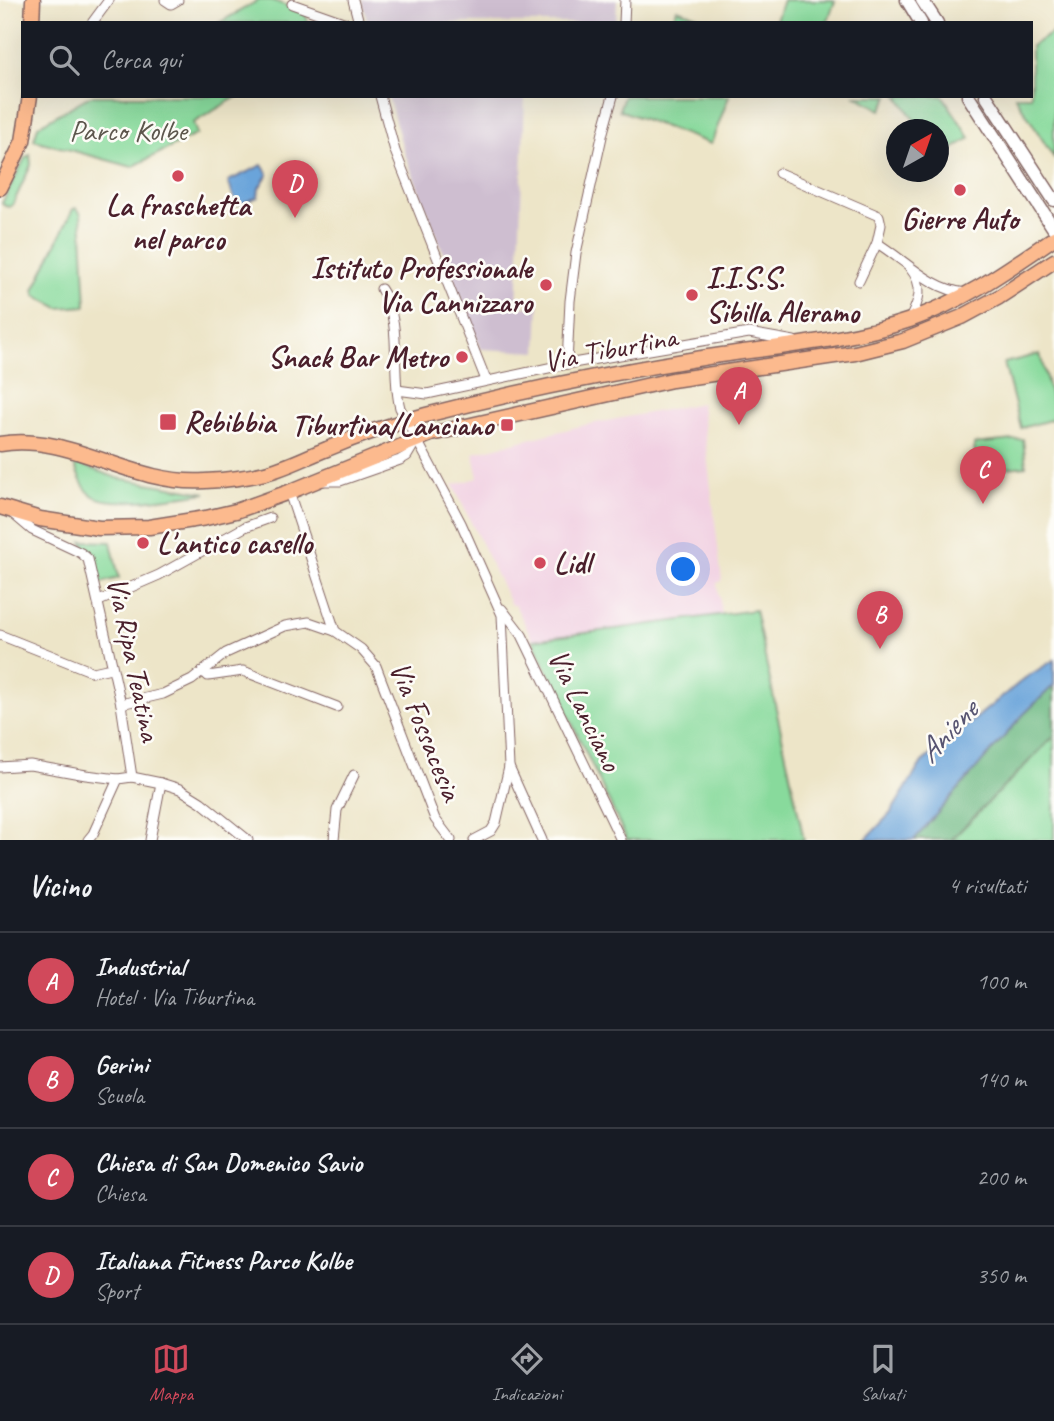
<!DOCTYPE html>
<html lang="it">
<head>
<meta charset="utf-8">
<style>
  :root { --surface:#171b24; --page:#242831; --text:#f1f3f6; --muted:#9ea1a6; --line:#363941; --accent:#d1495b }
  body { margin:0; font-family:Caveat,sans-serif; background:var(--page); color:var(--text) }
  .compass { position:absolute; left:886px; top:119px; width:63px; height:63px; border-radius:50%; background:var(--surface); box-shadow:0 7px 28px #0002; rotate:40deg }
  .you { position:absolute; left:684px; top:570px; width:24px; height:24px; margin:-18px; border:5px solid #fff; border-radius:50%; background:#1a73e8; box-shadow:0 0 0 10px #1a73e833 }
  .badge { display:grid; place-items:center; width:46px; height:46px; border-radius:50%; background:var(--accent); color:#fff; font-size:23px; font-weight:700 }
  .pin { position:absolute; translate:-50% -58px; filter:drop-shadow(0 2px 4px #0008) }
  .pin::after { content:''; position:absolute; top:37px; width:24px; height:21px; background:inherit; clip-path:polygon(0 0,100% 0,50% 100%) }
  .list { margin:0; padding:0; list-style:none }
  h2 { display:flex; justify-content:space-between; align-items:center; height:91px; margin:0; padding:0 28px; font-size:30px }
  h2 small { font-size:23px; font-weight:400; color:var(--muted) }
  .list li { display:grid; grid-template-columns:46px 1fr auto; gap:21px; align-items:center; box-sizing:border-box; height:98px; padding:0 28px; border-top:2px solid var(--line) }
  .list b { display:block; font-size:26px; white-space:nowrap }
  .list p { margin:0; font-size:23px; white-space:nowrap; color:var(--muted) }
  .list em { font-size:23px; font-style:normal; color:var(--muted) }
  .icon { flex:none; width:38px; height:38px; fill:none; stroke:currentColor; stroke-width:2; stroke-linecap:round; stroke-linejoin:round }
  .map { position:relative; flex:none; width:1054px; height:840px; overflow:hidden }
  .search { position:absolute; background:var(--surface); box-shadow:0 7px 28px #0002; left:21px; right:21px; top:21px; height:77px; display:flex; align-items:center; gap:18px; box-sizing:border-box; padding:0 24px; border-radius:0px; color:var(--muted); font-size:26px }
  .sheet { height:483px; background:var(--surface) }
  nav { display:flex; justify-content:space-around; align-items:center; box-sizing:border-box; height:98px; border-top:2px solid var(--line); background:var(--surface); font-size:19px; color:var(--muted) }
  nav a { display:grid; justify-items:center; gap:4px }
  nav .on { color:var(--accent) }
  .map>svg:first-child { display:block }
</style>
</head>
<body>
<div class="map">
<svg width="1054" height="840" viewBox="0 0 1054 840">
  <rect width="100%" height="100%" fill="#fdfcf7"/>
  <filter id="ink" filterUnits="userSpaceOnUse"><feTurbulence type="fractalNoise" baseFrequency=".0143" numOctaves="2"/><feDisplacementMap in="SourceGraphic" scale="14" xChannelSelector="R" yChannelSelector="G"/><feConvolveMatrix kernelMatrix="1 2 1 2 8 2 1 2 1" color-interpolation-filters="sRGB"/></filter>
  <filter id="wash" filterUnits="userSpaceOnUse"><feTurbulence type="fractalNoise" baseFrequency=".00686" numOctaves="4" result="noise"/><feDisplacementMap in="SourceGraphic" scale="28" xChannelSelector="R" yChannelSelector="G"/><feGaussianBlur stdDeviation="1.57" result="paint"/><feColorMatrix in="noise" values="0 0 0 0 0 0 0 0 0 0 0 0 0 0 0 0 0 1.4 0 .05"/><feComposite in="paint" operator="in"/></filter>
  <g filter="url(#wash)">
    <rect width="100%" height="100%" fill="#ede5c8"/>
    <path fill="#f1d0e2" d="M701 403 722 581 717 583 722 615 533 640 515 605H511L453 485 478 478 473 453 585 425Z"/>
    <g fill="#cebed0">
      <path d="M362 0H617L616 23H368Z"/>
      <path d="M388 96H525L517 309 539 304 537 352 481 349 403 149Z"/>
    </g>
    <g fill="#88da9c" stroke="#697c64" stroke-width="2">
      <path d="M259 0H271L305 12 308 23H219Z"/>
      <path d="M783 0H832L835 1 827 23H775Z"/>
      <path d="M677 9 716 23H672Z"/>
      <path d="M1054 32V158L1015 96H1031V46Z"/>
      <path d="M90 96H238L193 123 197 134 132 167 34 140 38 126Z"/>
      <path d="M624 96H729L711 144 619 110Z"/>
      <path d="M856 96H889L881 110Z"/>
      <path d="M898 96H943L970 138 939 158V130L920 129Z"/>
      <path d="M30 155 31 165 13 204 10 207 5 206 2 203 25 158Z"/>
      <path d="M77 208 81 214 86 306 59 308 36 296 34 290 73 209Z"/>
      <path d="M1040 354 1054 409V419L1021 428 1004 363Z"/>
      <path d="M1023 439 1026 466 977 471 974 444Z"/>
      <path d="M73 462 117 478 206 493C181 496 111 509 92 495 82 488 78 473 73 462Z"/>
      <path d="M82 541 111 542 119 578 97 584 91 559Z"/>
      <path d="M755 610 804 840H627L533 640Z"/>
      <path d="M1054 736V840H951Z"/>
    </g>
    <path fill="#6eba84" stroke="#5c6c58" stroke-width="2" d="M1054 685V736L951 840H914L1023 715Z"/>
    <g fill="#6aa4da" stroke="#5a6282" stroke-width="2">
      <path d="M262 165 268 174 259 188 258 197 237 205 228 181Z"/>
      <path d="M1054 660V685L1023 715 914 840H865L890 814 922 762 1025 678Z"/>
    </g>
  </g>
  <g filter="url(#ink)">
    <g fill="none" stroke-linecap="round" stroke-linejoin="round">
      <g stroke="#836462" stroke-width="11">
        <g id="minor">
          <path d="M165 0 171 4 178 0"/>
          <path d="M353 0 359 23"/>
          <path d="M292 4 346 23"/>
          <path d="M92 23 109 0"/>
          <path d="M624 23 625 0"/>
          <path d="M380 96 395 151 486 380"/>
          <path d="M779 173 879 216 881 225 877 243"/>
          <path d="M910 268C925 286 919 301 910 319"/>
          <path d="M859 281 877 243C905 260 931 290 966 293"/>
          <path d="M381 289C404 322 390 371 400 408L461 523 502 615 509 767 542 840"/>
          <path d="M567 364 570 301 576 253 603 132 613 96"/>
          <path d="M397 390 427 394 567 364 749 333 794 341"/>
          <path d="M324 481H340L400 460 407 456 416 441"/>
          <path d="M289 492 335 631 361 649 376 666 435 819 451 840"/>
          <path d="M12 513 32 530 81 553 88 559 121 704 132 777"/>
          <path d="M99 601 159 575 245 527 270 518"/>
          <path d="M502 609 522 635 621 840"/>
          <path d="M0 635 93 672 111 668"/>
          <path d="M203 671 208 676 243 671 337 707"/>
          <path d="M121 704 163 694 192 680 226 653 285 626 309 622 335 631"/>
          <path d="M0 767 30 765 86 775 118 779 132 777 161 783 180 789 201 802 248 840"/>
          <path d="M88 840 93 834 118 779"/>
          <path d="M150 840 161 783"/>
          <path d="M334 840 337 810 354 775"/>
          <path d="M474 840 491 831 496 823 509 767"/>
        </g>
      </g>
      <g stroke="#836462" stroke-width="15">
        <g id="tertiary">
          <path d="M907 0 921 23"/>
          <path d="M922 0 937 23"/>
          <path d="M968 96 1054 229"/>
          <path d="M986 96 1054 200"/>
        </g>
      </g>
      <g stroke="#836462" stroke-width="17">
        <g id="primary">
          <path d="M32 23 33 0"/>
          <path d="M0 188 23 141 30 96"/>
          <path d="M0 444C71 432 131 486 205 481 225 480 245 478 265 473 286 468 306 457 327 449 360 435 392 424 426 415 519 391 614 372 708 357 773 347 849 341 910 320 967 299 1004 272 1054 238"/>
          <path d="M0 507 40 519 99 528 149 527 206 518 236 511 289 492 431 434 672 380 855 353 903 341 962 317 999 297 1054 261"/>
        </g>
      </g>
      <use href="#minor" stroke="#fff" stroke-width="9"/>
      <use href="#tertiary" stroke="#fff" stroke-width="12"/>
      <use href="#primary" stroke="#fcba8e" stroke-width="14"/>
    </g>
  </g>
  <g fill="#d1495b" stroke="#fdfcf7" stroke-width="2.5">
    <circle cx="178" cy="176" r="7"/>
    <circle cx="960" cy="190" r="7"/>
    <circle cx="546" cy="285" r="7"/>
    <circle cx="692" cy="295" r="7"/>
    <circle cx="462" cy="357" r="7"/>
    <rect x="159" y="413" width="18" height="18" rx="3.5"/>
    <rect x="500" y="418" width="14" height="14" rx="3.5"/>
    <circle cx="143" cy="543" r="7"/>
    <circle cx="540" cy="563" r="7"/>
  </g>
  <g text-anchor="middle" stroke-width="5" stroke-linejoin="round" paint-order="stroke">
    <g font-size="30" fill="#5d574d" stroke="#fdfcf7">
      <text x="128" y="140">Parco Kolbe</text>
    </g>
    <g font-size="30" font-weight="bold" fill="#4a1f2b" stroke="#fdfcf7" text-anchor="start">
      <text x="178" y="215" text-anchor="middle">La fraschetta<tspan x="178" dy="34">nel parco</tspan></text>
      <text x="960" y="229" text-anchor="middle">Gierre Auto</text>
      <text x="532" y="278" text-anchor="end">Istituto Professionale<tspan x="532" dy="34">Via Cannizzaro</tspan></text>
      <text x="706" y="288">I.I.S.S.<tspan x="706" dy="34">Sibilla Aleramo</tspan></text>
      <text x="448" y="367" text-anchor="end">Snack Bar Metro</text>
      <text x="184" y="432">Rebibbia</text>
      <text x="493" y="435" text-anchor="end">Tiburtina/Lanciano</text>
      <text x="157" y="553">L'antico casello</text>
      <text x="554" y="573">Lidl</text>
    </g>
    <g font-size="30" fill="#4a1f2b" stroke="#fdfcf7">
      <text transform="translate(610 349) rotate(-11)" y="10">Via Tiburtina</text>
      <text transform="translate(134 659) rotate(78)" y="10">Via Ripa Teatina</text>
      <text transform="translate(585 710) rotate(64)" y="10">Via Lanciano</text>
      <text transform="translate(426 731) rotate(68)" y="10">Via Fossacesia</text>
    </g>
    <g font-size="32" font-style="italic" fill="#575471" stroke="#fdfcf7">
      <text transform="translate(947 731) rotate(-47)" y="11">Aniene</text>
    </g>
  </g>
</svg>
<svg class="compass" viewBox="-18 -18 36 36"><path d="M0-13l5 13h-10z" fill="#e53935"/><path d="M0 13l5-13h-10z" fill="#9ea1a6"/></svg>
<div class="you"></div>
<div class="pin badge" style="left:739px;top:425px">A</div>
<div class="pin badge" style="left:880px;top:649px">B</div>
<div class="pin badge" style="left:983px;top:504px">C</div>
<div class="pin badge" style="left:295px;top:218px">D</div>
<div class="search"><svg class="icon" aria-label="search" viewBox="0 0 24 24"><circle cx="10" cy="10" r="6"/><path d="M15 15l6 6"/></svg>Cerca qui</div>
</div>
<section class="sheet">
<h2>Vicino<small>4 risultati</small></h2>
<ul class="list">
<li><span class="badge">A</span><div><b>Industrial</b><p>Hotel · Via Tiburtina</p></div><em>100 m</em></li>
<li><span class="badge">B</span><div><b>Gerini</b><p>Scuola</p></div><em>140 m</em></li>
<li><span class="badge">C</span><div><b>Chiesa di San Domenico Savio</b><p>Chiesa</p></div><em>200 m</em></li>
<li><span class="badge">D</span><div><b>Italiana Fitness Parco Kolbe</b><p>Sport</p></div><em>350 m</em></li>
</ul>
</section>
<nav>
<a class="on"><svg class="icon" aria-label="map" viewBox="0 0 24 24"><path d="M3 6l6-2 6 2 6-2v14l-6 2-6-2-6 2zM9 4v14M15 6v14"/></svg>Mappa</a>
<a><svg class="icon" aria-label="directions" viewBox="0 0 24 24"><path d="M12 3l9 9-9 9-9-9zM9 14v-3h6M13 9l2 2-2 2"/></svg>Indicazioni</a>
<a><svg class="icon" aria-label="saved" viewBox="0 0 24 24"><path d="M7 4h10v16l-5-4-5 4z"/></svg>Salvati</a>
</nav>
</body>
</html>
